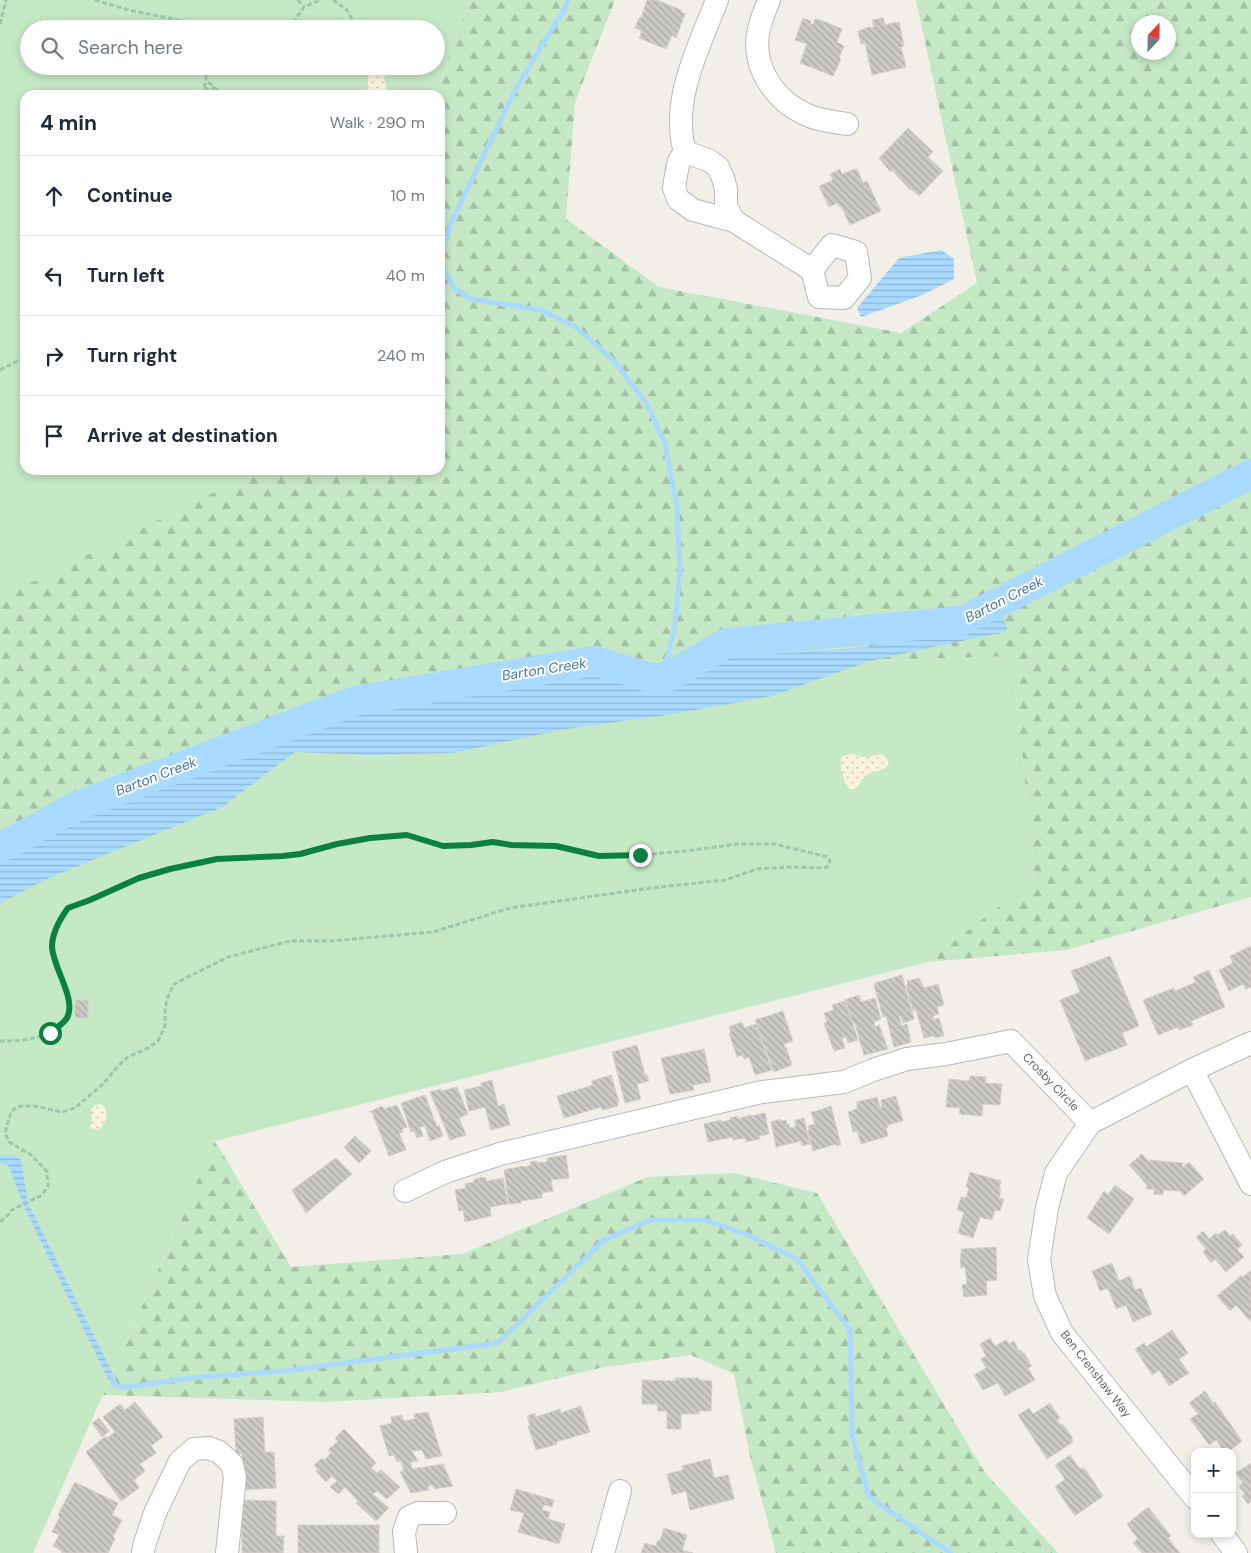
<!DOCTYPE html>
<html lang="en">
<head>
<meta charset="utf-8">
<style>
  :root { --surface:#fff; --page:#f6f6f7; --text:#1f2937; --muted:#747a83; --line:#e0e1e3 }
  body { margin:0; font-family:"DM Sans",sans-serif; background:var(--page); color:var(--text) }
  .controls { position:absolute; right:15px; bottom:15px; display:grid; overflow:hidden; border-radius:10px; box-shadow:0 2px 8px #0003 }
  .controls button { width:45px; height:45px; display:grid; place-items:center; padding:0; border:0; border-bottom:1px solid var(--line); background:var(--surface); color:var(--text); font:25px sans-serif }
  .compass { position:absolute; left:1131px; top:15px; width:45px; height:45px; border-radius:50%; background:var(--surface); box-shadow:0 2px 8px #0003; rotate:22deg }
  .stop { position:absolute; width:15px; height:15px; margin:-11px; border:4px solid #0b8043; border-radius:50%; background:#fff }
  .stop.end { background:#0b8043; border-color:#fff; box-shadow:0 1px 5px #0008 }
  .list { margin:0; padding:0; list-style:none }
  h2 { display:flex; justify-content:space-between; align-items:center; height:65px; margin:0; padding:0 20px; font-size:21px }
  h2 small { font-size:16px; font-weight:400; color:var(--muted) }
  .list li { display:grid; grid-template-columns:32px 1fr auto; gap:15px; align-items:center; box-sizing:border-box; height:80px; padding:0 20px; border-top:1px solid var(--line) }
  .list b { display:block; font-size:19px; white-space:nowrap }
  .list em { font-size:16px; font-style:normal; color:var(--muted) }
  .icon { flex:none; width:28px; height:28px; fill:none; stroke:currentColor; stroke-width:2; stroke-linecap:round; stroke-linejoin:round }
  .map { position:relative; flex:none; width:1251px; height:1553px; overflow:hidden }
  .search { position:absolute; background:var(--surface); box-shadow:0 2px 8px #0003; left:20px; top:20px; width:425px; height:55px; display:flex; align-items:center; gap:12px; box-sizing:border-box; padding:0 18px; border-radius:28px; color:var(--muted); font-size:19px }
  .panel { position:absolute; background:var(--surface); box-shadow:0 2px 8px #0003; left:20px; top:90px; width:425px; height:385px; border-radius:15px }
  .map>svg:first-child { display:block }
</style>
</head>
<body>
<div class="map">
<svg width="1251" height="1553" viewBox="0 0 1251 1553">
  <defs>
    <pattern id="forest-firs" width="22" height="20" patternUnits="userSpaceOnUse" patternTransform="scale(1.25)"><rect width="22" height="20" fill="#c5e8c5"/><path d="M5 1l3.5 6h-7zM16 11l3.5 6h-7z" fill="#a3c0a4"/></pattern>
    <pattern id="sand-dots" width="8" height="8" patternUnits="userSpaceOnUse" patternTransform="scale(1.25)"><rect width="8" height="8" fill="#fbf3d9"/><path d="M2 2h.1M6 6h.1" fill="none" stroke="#cec8b4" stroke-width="1.8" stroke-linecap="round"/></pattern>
    <pattern id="water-rules" width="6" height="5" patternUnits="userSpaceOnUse" patternTransform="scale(1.25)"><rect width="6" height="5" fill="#aadaff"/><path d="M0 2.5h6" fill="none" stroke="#8eb4d2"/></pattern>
    <pattern id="building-back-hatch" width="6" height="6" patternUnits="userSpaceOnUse" patternTransform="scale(1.25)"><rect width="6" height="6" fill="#cccac5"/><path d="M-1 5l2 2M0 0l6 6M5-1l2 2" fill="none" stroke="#a9a8a4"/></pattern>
  </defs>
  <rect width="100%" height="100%" fill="#f1efe8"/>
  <g fill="#c5e8c5" fill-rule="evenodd">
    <path d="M0 0H470L435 95H25V470H256L0 704ZM29 29H436V66H29Z"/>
    <path d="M1012 656 1035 878 928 962 215 1141 33 1553H0V834L113 775 455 682 751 658 869 661Z"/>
  </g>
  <g fill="url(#forest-firs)" fill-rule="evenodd">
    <path d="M470 0H615L575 102 566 219 659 287 901 333 977 283 916 0H1251V897L1066 950 928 962 1035 878 1012 656 869 661 751 658 455 682 113 775 0 834V598L229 485 240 470H440V95H435ZM1138 22H1168V52H1138Z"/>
    <path d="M215 1141 291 1267 462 1254 648 1177 734 1173 817 1193 984 1471 1058 1553H776L750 1456 734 1374 691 1355 600 1368 501 1392 486 1393 324 1402 103 1395Z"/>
  </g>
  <g fill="url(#sand-dots)">
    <path d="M380 69H384L387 73 384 78 387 90 386 95H366L368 86V75L374 74Z"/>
    <path d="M851 754C855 754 859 756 863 757 874 758 884 748 889 763 883 772 876 770 867 775 859 779 861 791 849 789 844 782 839 766 841 758L845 755Z"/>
    <path d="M100 1104 104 1106C109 1114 106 1124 99 1130L90 1128 92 1118 91 1110 95 1105Z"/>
  </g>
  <g fill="url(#water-rules)">
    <path d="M941 250 954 259V279L920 296 861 317 857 308 899 258Z"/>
    <path d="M998 603 1008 631 869 661 772 696 673 714 560 730 453 753 366 755 295 752 222 807 49 878 0 903V857L57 826 106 805 126 791 218 750 348 714 550 677 666 662 868 647Z"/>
    <path d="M0 1155H14L21 1160 28 1203 115 1378 111 1385 23 1205 9 1166 0 1163Z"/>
  </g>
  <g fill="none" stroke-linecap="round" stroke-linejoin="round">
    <g stroke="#aadaff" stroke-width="5">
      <path d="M568 0 565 8 517 86 450 225 442 254 445 272 454 288 471 299 541 310 577 328 615 362 648 406 665 444 677 507 680 571 675 626 665 668"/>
      <path d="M111 1375 116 1386 128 1387 191 1378 284 1371 498 1343 604 1240 650 1220H705L748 1235 797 1259 850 1330 852 1435 869 1497 951 1553"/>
    </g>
    <path stroke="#aadaff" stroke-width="30" d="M0 848 77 806 355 701 595 661 661 681 727 643 962 621 1251 474"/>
  </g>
  <g fill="url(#building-back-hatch)" stroke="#d6d1c6">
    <path d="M647 0H657L681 10V12L685 14 676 38 672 35 666 49 639 38 642 31 635 28 639 18H641Z"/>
    <path d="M803 18 811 21 810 24H813L815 19 818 20V19L842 29 837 42 844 46 839 58 841 59 833 76 800 63 807 44 795 40Z"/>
    <path d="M883 18 885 25 895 22 896 23 899 22 904 46 901 47 906 67 872 75 865 43 861 44 858 31 869 27 870 28 874 27 872 20Z"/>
    <path d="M908 128 933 152 928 157 943 171 919 196 911 189 910 190 892 170 890 172 888 169 879 158Z"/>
    <path d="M840 169 842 174 855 169V170L857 169 863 183 867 181 881 211 850 225 841 206 839 207 837 203 829 207 819 186 833 180 830 174Z"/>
    <path d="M1251 946V987L1246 989 1243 984 1229 991 1219 970 1233 963 1230 956Z"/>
    <path d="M1110 956 1139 1026 1122 1033 1127 1045 1085 1061 1060 1000 1080 992 1071 971Z"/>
    <path d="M1209 970 1225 1007 1191 1021 1193 1025 1179 1030 1178 1027 1158 1035 1143 1000 1174 988 1175 991 1196 982 1193 977Z"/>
    <path d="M902 975 914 1019 903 1023 901 1016H899L902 1026 907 1024 911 1042 894 1047 886 1016 883 1017 874 985H875V983Z"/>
    <path d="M919 978 924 988 938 984 944 1005 937 1007 939 1014 933 1016 934 1020 939 1018 944 1036 935 1038 934 1036 924 1038 916 1010 913 1011 906 985 908 984 907 981Z"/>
    <path d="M859 995 861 1002 875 998 881 1019 874 1022 875 1027 879 1025 888 1049 864 1055 855 1024H853L846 1001 844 1000Z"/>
    <rect x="75" y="1000" width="13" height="18"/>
    <path d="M845 1001 858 1040 848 1043 846 1037 842 1038 845 1048 834 1051 824 1023 827 1022 824 1013 834 1010 832 1005Z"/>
    <path d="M783 1011 793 1041 784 1044 785 1048 786 1047 792 1065 774 1072 755 1020Z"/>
    <path d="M742 1022 744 1028 756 1024 772 1070 755 1075 749 1057 744 1059 742 1055 737 1057 729 1033 731 1032 729 1027Z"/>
    <path d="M637 1045 645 1075H647L649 1081 637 1084 641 1099 625 1103 612 1052Z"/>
    <path d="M704 1049 711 1082 693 1085 694 1090 670 1094 661 1058Z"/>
    <path d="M611 1075 619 1102 617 1103 618 1106 602 1110 601 1107 564 1118 557 1096 593 1085 592 1081Z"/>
    <path d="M970 1076 986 1077 985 1083 1002 1084 1000 1105 983 1104 982 1116 959 1114 960 1108 946 1107 949 1079 969 1081Z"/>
    <path d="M492 1080 498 1106 504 1104 510 1125 491 1130 485 1107 469 1111 464 1090 482 1086 481 1083Z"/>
    <path d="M457 1087 468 1114 459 1118 466 1135 450 1140 430 1092 441 1089 442 1091Z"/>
    <path d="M425 1095 437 1127 439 1125 443 1136 430 1141 425 1126 420 1127 423 1136 417 1138 414 1131 411 1132 401 1103Z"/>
    <path d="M896 1096 903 1121 887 1125 888 1128H886L888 1136 861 1144 857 1131 853 1132 848 1112 857 1109V1102L877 1097 880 1107H882L881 1100Z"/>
    <path d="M397 1105 407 1127 402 1129 403 1132 399 1133 406 1150 389 1156 372 1112H369L382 1106 384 1109Z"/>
    <path d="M831 1106 841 1145 836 1146V1144L813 1151 808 1132 809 1131 808 1126 815 1124 811 1112 813 1111 814 1112Z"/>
    <path d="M765 1113 769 1134 759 1136 760 1139 746 1142 745 1138 733 1140V1137L708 1142 704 1124 721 1120 722 1122 730 1120V1118L737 1116V1119L751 1115V1116Z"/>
    <path d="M804 1118 810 1144 802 1146 801 1141 776 1147 771 1122 780 1119V1121L786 1120 787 1125 789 1124 790 1128 796 1127 795 1120Z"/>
    <path d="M355 1136 371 1151 359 1163 344 1147Z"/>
    <path d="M1142 1154 1149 1162V1160L1183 1163 1182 1168 1189 1162 1204 1179 1184 1196 1180 1191 1163 1190V1195L1154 1194V1189H1146L1147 1185 1129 1165Z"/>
    <path d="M566 1155 569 1178 551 1180 553 1191 542 1193V1198L521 1201V1203L509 1204 504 1170 523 1166V1167L530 1166V1162L537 1161 538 1163 547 1162V1158Z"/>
    <path d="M336 1158 352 1174 306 1213 292 1190Z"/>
    <path d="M970 1172 1001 1181 999 1189H1001L999 1198 1004 1199 1000 1211 995 1210 992 1220 980 1217 973 1238 958 1233 964 1212 957 1210 961 1197 966 1198 969 1188 966 1187Z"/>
    <path d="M483 1177 486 1178 487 1181 503 1178 508 1204 490 1207 491 1216 465 1222 463 1210 459 1211 455 1190 466 1188 465 1184 473 1182 475 1179Z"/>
    <path d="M1115 1185 1134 1199 1109 1234 1087 1218 1104 1191 1108 1195Z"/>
    <path d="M1225 1230 1230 1236 1233 1234 1242 1245 1237 1249 1244 1257 1226 1272 1215 1259 1211 1263 1203 1252 1206 1249 1196 1237 1203 1231 1209 1239 1216 1233 1218 1235Z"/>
    <path d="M996 1247 997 1280 986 1281 987 1295 964 1297 962 1285 967 1284 965 1267 961 1268 960 1254H962L961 1249Z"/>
    <path d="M1112 1263 1119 1281 1130 1276 1135 1290 1141 1288 1152 1314 1133 1322 1126 1305 1116 1309 1108 1288 1100 1291 1092 1271Z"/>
    <path d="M1251 1270V1322L1236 1305 1230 1311 1217 1296 1242 1275 1243 1277Z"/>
    <path d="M1172 1330 1188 1353 1179 1359 1189 1373 1169 1386 1159 1370 1152 1375 1135 1349 1144 1343 1146 1347Z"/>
    <path d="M990 1338 995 1346 1006 1340 1009 1344 1014 1341 1019 1351 1021 1350 1023 1354 1024 1353 1032 1366 1028 1368 1035 1380 1005 1396 998 1383 983 1390 974 1375 986 1368 981 1359 986 1356 980 1344Z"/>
    <path d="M675 1378H699V1380L712 1381 711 1411H699V1414H681V1429H667V1411H658L657 1404H642V1380L675 1381Z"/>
    <path d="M1205 1391 1213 1403 1215 1402 1242 1441 1228 1452H1225L1216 1440 1209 1445 1190 1419 1198 1414 1189 1403Z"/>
    <path d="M135 1402 163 1437 151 1446 156 1453 140 1464 145 1471 134 1480 139 1488 121 1501 86 1452 106 1436 107 1438 115 1432 103 1417 120 1404 125 1410Z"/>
    <path d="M1050 1403 1060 1418 1057 1420 1061 1425 1062 1424 1065 1427 1073 1438 1071 1439 1073 1442 1047 1459 1018 1415 1029 1408 1033 1414Z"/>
    <path d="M581 1406 590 1432 556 1442 557 1444 536 1450 528 1426 530 1425 527 1416 535 1413 536 1417 560 1409 561 1413Z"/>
    <path d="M428 1412 442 1456 426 1459 422 1450 412 1451 418 1461 411 1462 412 1469 443 1464 453 1486 435 1489 432 1485 428 1486 429 1490 411 1493 400 1472 404 1471 401 1461 397 1462 394 1455 389 1456 380 1426 392 1423 391 1417 402 1415 403 1421 415 1419 414 1414Z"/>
    <path d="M263 1417 265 1452H274L276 1488 244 1490 242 1453 236 1454 234 1419Z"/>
    <path d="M99 1418 109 1431 102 1437 92 1423Z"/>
    <path d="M344 1429 376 1463 371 1468 377 1473 381 1470 400 1487 387 1499 377 1491 373 1494 389 1508 376 1521 356 1503 358 1501 345 1487 339 1494 330 1487 337 1481 332 1476 326 1482 316 1471 318 1470 314 1465 322 1458 324 1460 331 1453 328 1450 338 1441 335 1438Z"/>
    <path d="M1070 1455 1080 1469 1083 1468 1084 1470 1085 1469 1103 1496 1075 1516 1055 1487 1065 1479 1055 1465Z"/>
    <path d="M710 1459 714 1478 728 1475 734 1499 690 1510 686 1491 672 1495 667 1474 683 1470 682 1466Z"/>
    <path d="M1251 1463V1501L1248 1504 1242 1496 1245 1494 1239 1486 1243 1483 1236 1473Z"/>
    <path d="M75 1482 118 1503 112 1515 122 1520 113 1537 115 1539 108 1553H63L61 1552 62 1551 53 1546 59 1535 52 1532 60 1516 58 1515Z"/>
    <path d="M516 1489 554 1500 552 1507 544 1505 542 1510 550 1512 548 1519 565 1524 559 1544 518 1532 524 1513 510 1510Z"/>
    <path d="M244 1500 276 1501V1536H284L283 1553H242V1512H243Z"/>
    <path d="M1148 1507 1171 1536 1168 1538 1180 1553H1142L1133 1543 1138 1539 1127 1524Z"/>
    <rect x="298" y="1525" width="81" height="28"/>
    <path d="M664 1528 687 1535 682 1550 693 1553H641L645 1543 656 1546 658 1540 660 1541Z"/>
  </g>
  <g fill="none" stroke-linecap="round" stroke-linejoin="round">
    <g stroke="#b5b8bc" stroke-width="24">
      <g id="minor">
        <path d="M717 0C699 47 670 101 685 152L679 161 676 175 674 188 678 199 693 210 734 221 812 270 819 297 844 298 860 278 856 252 832 245 812 270"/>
        <path d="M769 0C765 10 761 20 759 29 750 68 777 104 812 117 823 121 835 122 847 124"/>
        <path d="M685 152 708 160 718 167 723 178 726 189V207L734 221"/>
        <path d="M1192 1070 1251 1184"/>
        <path d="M405 1191 445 1172 500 1154 762 1092 844 1082 873 1070 907 1059 946 1054 1011 1041 1090 1123"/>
        <path d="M1195 1498 1062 1333 1045 1296 1039 1259 1047 1208 1056 1173 1090 1123 1192 1070 1251 1043"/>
        <path d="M1222 1534 1236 1553"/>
        <path d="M143 1553 144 1546 155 1513 180 1461 194 1449 209 1448 219 1452 232 1464 235 1477 227 1553"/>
        <path d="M406 1553 404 1532 409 1517 418 1513H445"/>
        <path d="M603 1553 620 1491"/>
      </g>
    </g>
    <g stroke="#9cc7a9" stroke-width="3" stroke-dasharray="5 2.5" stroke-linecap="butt">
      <path d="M95 0 129 10 221 29"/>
      <path d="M298 0 304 7"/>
      <path d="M333 0 347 10 352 19 346 29"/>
      <path d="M0 24 6 0"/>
      <path d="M289 29 304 7 320 0"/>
      <path d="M214 88 225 93 260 95"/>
      <path d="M204 89H214V86L206 81"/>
      <path d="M203 95 208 66"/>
      <path d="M0 370 25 357"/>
      <path d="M0 1041C26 1042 75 1035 68 999 65 981 53 965 52 947 52 933 60 919 68 908L90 900 139 878 170 869 200 862 217 859 283 856 300 854 337 844 370 838 407 835 443 846 471 845 493 842 511 845 556 846 599 856 640 855 686 851 737 844H775L828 857 830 861 827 867 823 868 791 867 757 869 725 880 651 888 510 908 433 932 330 941H290L228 957 174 984 167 999 165 1010V1026L158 1041 148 1048 128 1057 118 1066 103 1084 75 1108 62 1112 35 1106H21L14 1109 10 1115 5 1133 9 1142 31 1155 42 1166 47 1172 48 1186 42 1195 10 1211 9 1214 0 1222"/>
    </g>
    <use href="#minor" stroke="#fff" stroke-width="22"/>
  </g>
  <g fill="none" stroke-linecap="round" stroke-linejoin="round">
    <path stroke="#0b8043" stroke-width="6" d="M50 1033C55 1029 63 1024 67 1018 77 999 53 968 52 947 52 933 60 919 68 908L90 900 139 878 170 869 217 859 283 856 300 854 337 844 370 838 407 835 443 846 471 845 493 842 511 845 556 846 599 856 640 855"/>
  </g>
  <g text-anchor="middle" stroke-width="4" stroke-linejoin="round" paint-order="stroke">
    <g font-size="12" fill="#5f6368" stroke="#fff">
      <text transform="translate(1051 1082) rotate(46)" y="4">Crosby Circle</text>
      <text transform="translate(1096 1374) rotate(52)" y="4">Ben Crenshaw Way</text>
    </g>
    <g font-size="14" font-style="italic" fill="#4174aa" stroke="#fff">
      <text transform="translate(1004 599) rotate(-27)" y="5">Barton Creek</text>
      <text transform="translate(544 669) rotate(-9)" y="5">Barton Creek</text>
      <text transform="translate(156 776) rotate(-21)" y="5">Barton Creek</text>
    </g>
  </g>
</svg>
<div class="controls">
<button>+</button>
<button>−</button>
</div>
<svg class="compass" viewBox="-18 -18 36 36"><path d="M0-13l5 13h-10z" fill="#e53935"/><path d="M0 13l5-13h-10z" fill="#747a83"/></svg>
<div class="stop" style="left:50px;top:1033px"></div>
<div class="stop end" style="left:640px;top:855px"></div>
<div class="search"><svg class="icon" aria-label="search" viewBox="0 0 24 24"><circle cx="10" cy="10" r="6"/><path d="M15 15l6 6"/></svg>Search here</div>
<section class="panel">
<h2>4 min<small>Walk · 290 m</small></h2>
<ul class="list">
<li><svg class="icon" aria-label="ahead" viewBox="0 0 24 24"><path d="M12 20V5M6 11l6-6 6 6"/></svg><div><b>Continue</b></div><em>10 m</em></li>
<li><svg class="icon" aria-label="left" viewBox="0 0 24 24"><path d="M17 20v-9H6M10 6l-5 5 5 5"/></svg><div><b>Turn left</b></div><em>40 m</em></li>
<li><svg class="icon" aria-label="right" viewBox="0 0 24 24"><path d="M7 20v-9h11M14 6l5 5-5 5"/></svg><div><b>Turn right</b></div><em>240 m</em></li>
<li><svg class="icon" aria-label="arrive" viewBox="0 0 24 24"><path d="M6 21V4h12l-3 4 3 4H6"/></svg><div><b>Arrive at destination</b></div></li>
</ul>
</section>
</div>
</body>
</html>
